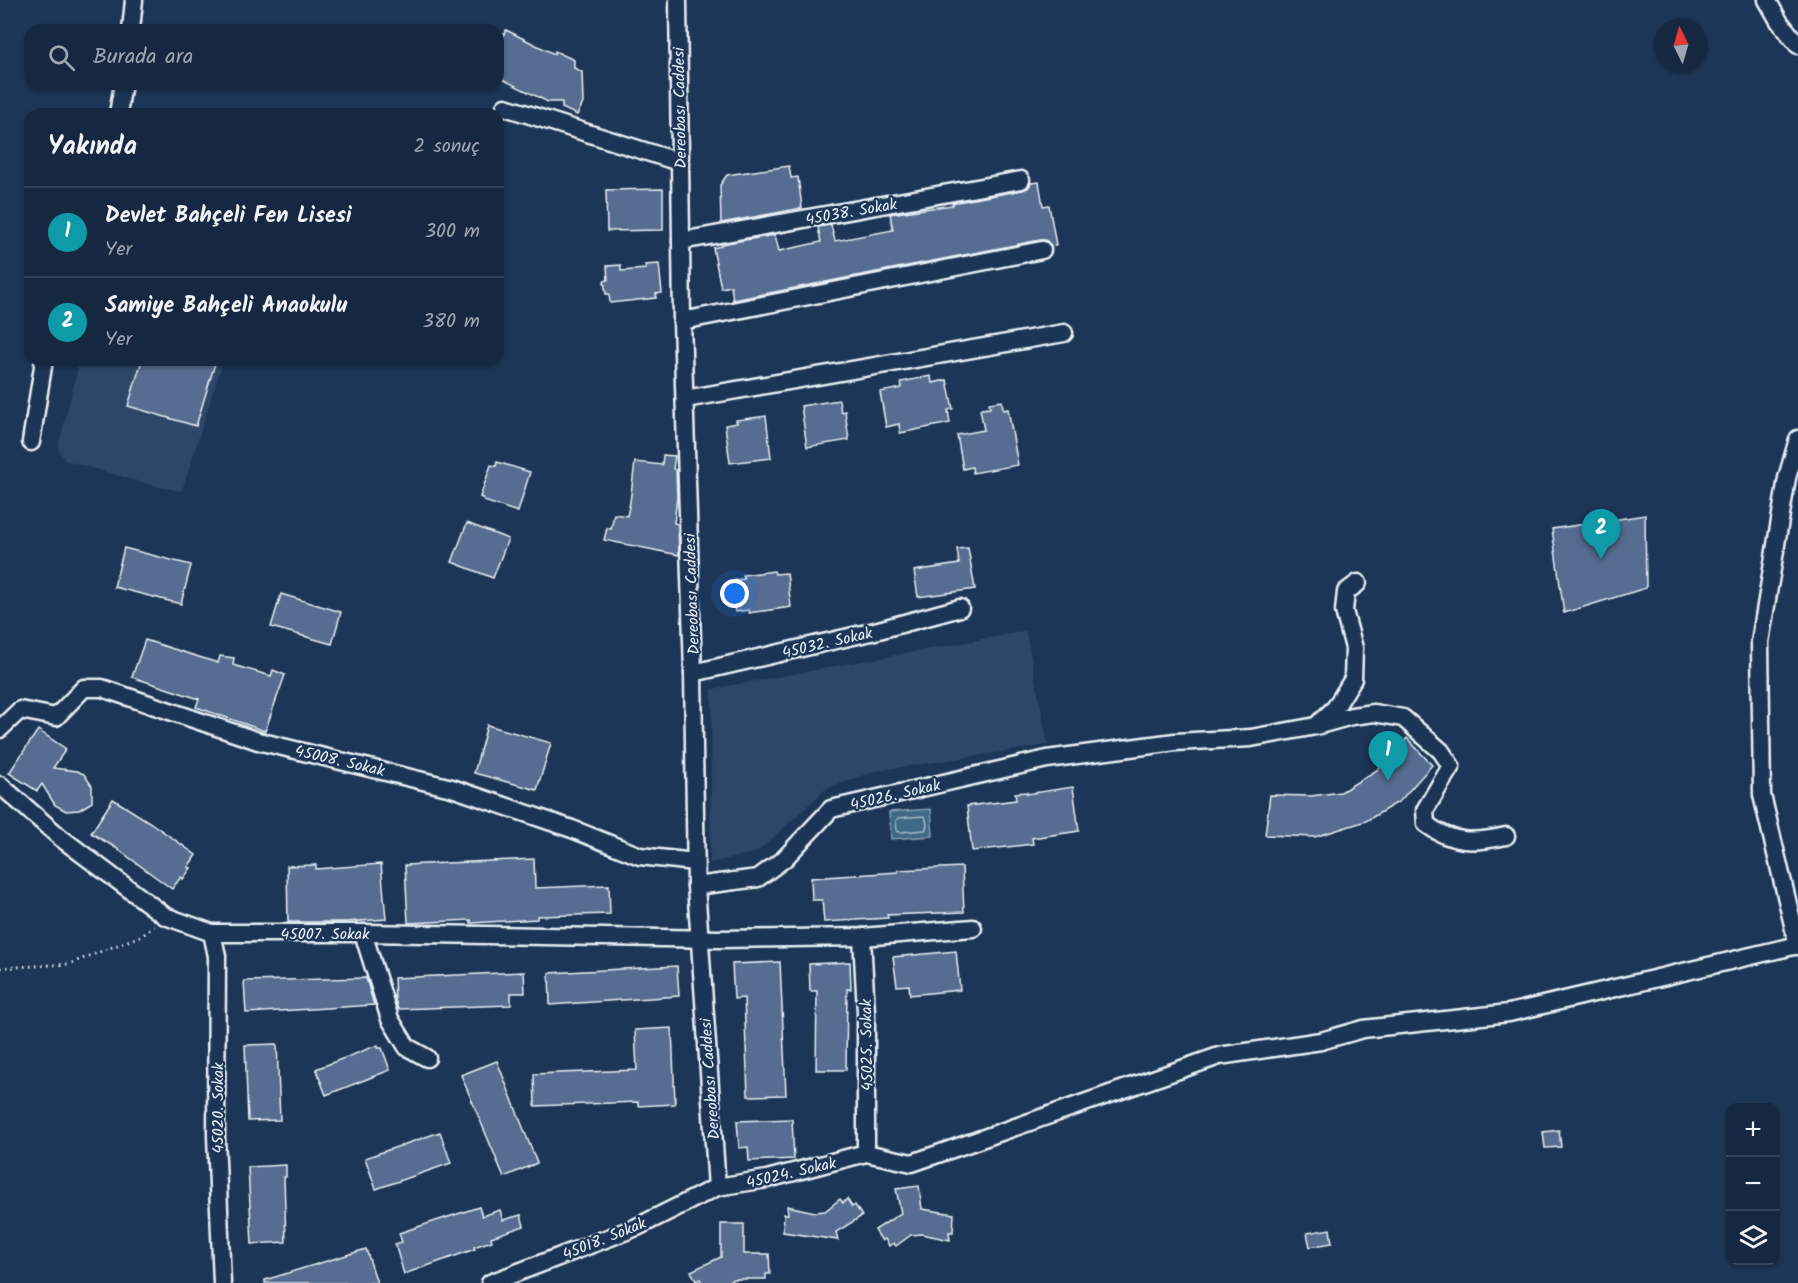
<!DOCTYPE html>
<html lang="tr">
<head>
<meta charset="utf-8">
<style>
  :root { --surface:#162841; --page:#1f3048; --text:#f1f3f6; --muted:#9ea6b1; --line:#35445a; --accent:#d93025 }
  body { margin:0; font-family:Kalam,sans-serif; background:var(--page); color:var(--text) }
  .controls { position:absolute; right:18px; bottom:18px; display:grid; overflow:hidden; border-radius:12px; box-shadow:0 2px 4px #0004 }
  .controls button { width:54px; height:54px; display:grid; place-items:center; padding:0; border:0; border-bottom:2px solid var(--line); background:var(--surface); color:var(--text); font:30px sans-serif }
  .compass { position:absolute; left:1654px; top:18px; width:54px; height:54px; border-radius:50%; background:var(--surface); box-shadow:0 2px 4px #0004; rotate:355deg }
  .you { position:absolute; left:735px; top:594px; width:21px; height:21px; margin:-15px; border:4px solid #fff; border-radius:50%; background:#1a73e8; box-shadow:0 0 0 9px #1a73e833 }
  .badge { display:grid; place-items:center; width:39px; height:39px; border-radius:50%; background:var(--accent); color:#fff; font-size:20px; font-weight:700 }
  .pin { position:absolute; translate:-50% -50px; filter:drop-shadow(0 2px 3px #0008) }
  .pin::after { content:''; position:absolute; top:32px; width:21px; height:18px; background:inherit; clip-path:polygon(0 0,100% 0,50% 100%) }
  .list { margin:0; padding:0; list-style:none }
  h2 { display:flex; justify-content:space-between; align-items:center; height:78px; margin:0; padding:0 24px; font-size:26px }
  h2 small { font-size:20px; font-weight:400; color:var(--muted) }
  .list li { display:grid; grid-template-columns:39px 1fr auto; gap:18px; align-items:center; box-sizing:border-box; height:90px; padding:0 24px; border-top:2px solid var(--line) }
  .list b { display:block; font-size:22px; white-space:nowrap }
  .list p { margin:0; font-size:20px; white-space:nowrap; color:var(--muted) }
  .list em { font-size:20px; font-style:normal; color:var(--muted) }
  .icon { flex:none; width:33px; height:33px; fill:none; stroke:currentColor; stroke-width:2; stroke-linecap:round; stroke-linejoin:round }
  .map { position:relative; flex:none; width:1798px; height:1283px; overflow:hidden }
  .search { position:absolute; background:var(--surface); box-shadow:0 2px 4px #0004; left:24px; top:24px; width:480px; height:66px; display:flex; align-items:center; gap:15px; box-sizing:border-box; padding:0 21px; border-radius:18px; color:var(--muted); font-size:22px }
  .panel { position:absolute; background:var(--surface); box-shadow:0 2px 4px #0004; left:24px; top:108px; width:480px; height:258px; border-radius:18px }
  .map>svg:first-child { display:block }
</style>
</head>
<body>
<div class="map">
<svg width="1798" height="1283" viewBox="0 0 1798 1283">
  <rect width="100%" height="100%" fill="#1d3557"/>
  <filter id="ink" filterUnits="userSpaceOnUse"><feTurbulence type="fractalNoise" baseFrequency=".0167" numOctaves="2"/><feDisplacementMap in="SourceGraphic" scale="12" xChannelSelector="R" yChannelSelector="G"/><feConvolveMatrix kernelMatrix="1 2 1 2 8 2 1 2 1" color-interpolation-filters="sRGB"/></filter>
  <g filter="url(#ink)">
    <g fill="#2e4668">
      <path d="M80 360H223L182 491 158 487 64 460 58 448Z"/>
      <path d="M1026 631 1048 745 876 771 826 789 757 852 710 863 712 689Z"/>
    </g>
    <path fill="#3f6987" stroke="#839fb4" stroke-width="1.5" d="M931 809 933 836 891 839 889 812Z"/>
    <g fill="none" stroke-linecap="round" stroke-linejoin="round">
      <path stroke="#a4bbcb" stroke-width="1.5" d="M924 816C927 819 928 827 925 830L900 832 897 831 896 821 898 818Z"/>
    </g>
    <g fill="#566c90" stroke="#e8f1f8" stroke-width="1.5">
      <path d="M506 30 554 54 555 51 574 60V68L582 72 583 103 577 115 562 108V102H548L498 77V46Z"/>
      <path d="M789 166 791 178 798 177 802 208 721 223 720 185 727 175Z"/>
      <path d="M1039 182 1043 206 1049 205 1056 245 1051 246 1046 240H1040L733 300 731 286 721 288 713 248 721 246V244L775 235 779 251 821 242 818 227 831 225 835 241 893 230 890 214 953 205 952 203 1023 190 1028 188 1031 183Z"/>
      <path d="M663 189V230L607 231 606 190Z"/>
      <path d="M659 264 662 293 656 294V298L610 303 609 294H606L604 281 608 280 607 266 621 265V271L646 269 645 265Z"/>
      <path d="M142 360H216L196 426 128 406Z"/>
      <path d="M931 376 932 383 947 380 953 409 948 410 950 423 900 433 899 424 886 427 880 392 902 388 901 382Z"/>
      <path d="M839 400 841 412 845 411 849 440 807 447 801 406Z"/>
      <path d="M1002 401 1003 410 1008 409 1018 465 973 473 972 467 963 469 957 435 984 430 980 409 990 408 989 403Z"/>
      <path d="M766 416 771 458 730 463 725 425 737 423 736 420Z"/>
      <path d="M663 455 675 456 673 469 676 470 677 497 674 523 678 524 679 555 604 540 607 528 611 529 614 514 627 516 630 502 635 462 662 465Z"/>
      <path d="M497 462 530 472 518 512 484 501V499L480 497 491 465 496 466Z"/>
      <path d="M1645 515 1646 588 1564 613 1552 529Z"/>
      <path d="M467 523 508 539 493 578 452 562Z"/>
      <path d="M124 548 191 565 181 604 114 587Z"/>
      <path d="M968 548 975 589 918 597 914 571 959 564 957 549Z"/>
      <path d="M774 571 775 574 787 573 791 607 749 613V610L735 612 732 594H737L735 580 744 579 743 575Z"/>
      <path d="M281 594 341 612 332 644 271 627Z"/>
      <path d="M145 640 218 663 220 656 234 658 233 665 271 676 273 670 285 675 265 731 196 707 199 699 132 677Z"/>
      <path d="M487 725 551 743 537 790 474 773Z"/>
      <path d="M38 730 66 749 53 768 77 771 84 774 92 786V802L79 810 66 811 55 805 42 784 37 791 9 773Z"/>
      <path d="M1407 738 1432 765 1400 801 1366 821 1315 837 1265 835 1270 795 1311 796 1341 792 1377 770Z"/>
      <path d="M1073 787 1079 831 1032 838 1033 844 972 851 967 806 1016 800 1015 793 1027 792V794Z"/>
      <path d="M113 799 151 823 196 855 188 867 191 868 183 879 181 877 172 889 116 848 91 833Z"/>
      <path d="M534 859 535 888 609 885 610 914 537 916V919L471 923V920L408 923 405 865Z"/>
      <path d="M381 864 386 919 346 922H288L287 866 316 865V869Z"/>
      <path d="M962 867 964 912 887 915 888 918 824 922 822 900H812L811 878 898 872V870Z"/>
      <path d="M956 951 960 990 910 995 909 985 897 986 893 957Z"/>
      <path d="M780 962 786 1095 748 1096 744 998 734 999 732 964Z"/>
      <path d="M850 962 851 989H847L846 1070H816L817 991H810L809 964Z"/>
      <path d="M677 966 679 996 550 1005 549 973Z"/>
      <path d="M524 972 525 993H511V1005L398 1009 395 1000 394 978Z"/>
      <path d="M366 978 374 1005 246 1013 244 981Z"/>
      <path d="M672 1028 675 1104 638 1106V1102L535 1106 534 1074 637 1070 635 1030Z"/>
      <path d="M277 1044 280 1120 248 1121 245 1045Z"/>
      <path d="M378 1045V1048H382L390 1070 326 1095 316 1069Z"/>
      <path d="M497 1061 537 1163 504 1177 461 1075Z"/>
      <path d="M792 1119 794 1159 749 1161 748 1147 739 1148 737 1121Z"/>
      <path d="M1559 1130 1561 1147 1545 1148 1543 1132Z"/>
      <path d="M440 1132 451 1163 376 1189 365 1158Z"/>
      <path d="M286 1165V1177H284L286 1242 252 1244 248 1167Z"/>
      <path d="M919 1186 922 1209 954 1214 953 1232H949L950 1240 922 1234 911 1235 896 1246 894 1243 889 1246 885 1239 882 1241 875 1230 901 1213 896 1189Z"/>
      <path d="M840 1199 843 1203 847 1199 852 1207 855 1205 862 1216 836 1232 838 1240 783 1232 784 1214H788L787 1206 815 1212 825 1211Z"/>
      <path d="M479 1207 482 1216 500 1210 503 1220 521 1215 524 1226 491 1237 492 1241 474 1247 475 1249 404 1274 395 1244 402 1242 399 1233Z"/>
      <path d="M721 1224H744V1254H769L770 1274H766V1279H733L726 1283H702L700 1279 696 1281 691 1271 721 1257Z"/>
      <path d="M1330 1229 1332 1243 1310 1247 1307 1233Z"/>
      <path d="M366 1249 377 1283H265V1280Z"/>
    </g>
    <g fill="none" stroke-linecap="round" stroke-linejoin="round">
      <g stroke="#e8f1f8" stroke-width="21">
        <g id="minor">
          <path d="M678 0 682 321 693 673 696 886 717 1187"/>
          <path d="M1767 0 1779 21 1798 45"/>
          <path d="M131 30 134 0"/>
          <path d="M505 107 679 162"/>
          <path d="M118 114 123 84"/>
          <path d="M681 241 1021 180"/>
          <path d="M682 321 1042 250"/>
          <path d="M685 399 1064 333"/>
          <path d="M1798 439 1787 478 1760 642 1762 795 1798 946"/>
          <path d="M31 442 44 360"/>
          <path d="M693 673 875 631 960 608"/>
          <path d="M1319 723 1335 708 1353 679 1354 648 1344 611 1346 592 1358 583"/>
          <path d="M0 729 20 710 56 717 84 688H102L258 741 452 788 572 829 640 856 695 862"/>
          <path d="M0 785 61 838 165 916 212 933H363L720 939 862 937 973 928"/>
          <path d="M696 886 758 878 784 859 831 809 1047 759 1175 742 1251 738 1316 726 1352 716 1374 713 1403 718 1441 751 1451 766 1425 810 1426 824C1452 844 1475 843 1506 836"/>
          <path d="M212 933 217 956 216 1136 222 1283"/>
          <path d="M363 933 390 1019 407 1047 427 1058"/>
          <path d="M862 937 866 1012V1153"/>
          <path d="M490 1283 637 1227 717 1187 767 1179 866 1153 912 1163 1219 1056 1321 1041 1363 1029 1509 1013 1798 945"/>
        </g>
      </g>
      <path stroke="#e8f1f8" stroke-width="3" stroke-dasharray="1.5 4.5" stroke-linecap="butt" d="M0 968 69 964 143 935 154 926"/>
      <use href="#minor" stroke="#1d3557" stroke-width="16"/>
    </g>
  </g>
  <g text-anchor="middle" stroke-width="4.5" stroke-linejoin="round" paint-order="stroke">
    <g font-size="16" fill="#e8f1f8" stroke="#1d3557">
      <text transform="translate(679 108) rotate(-91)" y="6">Dereobası Caddesi</text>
      <text transform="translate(851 211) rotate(-10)" y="6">45038. Sokak</text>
      <text transform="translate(691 594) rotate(-92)" y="6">Dereobası Caddesi</text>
      <text transform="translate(827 642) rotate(-13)" y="6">45032. Sokak</text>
      <text transform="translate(340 760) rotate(13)" y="6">45008. Sokak</text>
      <text transform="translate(895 794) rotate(-13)" y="6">45026. Sokak</text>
      <text x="325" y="939">45007. Sokak</text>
      <text transform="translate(866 1045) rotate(-91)" y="6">45025. Sokak</text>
      <text transform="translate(709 1079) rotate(-94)" y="6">Dereobası Caddesi</text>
      <text transform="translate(217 1108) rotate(-90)" y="6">45020. Sokak</text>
      <text transform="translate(791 1172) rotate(-13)" y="6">45024. Sokak</text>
      <text transform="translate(604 1238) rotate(-22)" y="6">45018. Sokak</text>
    </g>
  </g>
</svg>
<div class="controls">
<button>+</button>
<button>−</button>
<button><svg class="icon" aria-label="layers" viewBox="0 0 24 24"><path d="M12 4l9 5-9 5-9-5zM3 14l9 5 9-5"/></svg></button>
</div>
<svg class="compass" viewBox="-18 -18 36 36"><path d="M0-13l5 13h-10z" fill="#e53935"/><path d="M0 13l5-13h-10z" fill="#9ea6b1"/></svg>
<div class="you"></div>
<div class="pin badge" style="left:1388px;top:781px;background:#0f9aa8">1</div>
<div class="pin badge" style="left:1601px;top:559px;background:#0f9aa8">2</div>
<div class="search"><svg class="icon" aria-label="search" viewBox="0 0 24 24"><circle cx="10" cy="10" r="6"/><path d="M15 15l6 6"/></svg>Burada ara</div>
<section class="panel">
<h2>Yakında<small>2 sonuç</small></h2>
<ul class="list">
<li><span class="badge" style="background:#0f9aa8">1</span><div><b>Devlet Bahçeli Fen Lisesi</b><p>Yer</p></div><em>300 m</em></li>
<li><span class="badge" style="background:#0f9aa8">2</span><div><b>Samiye Bahçeli Anaokulu</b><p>Yer</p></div><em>380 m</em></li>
</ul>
</section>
</div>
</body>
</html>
